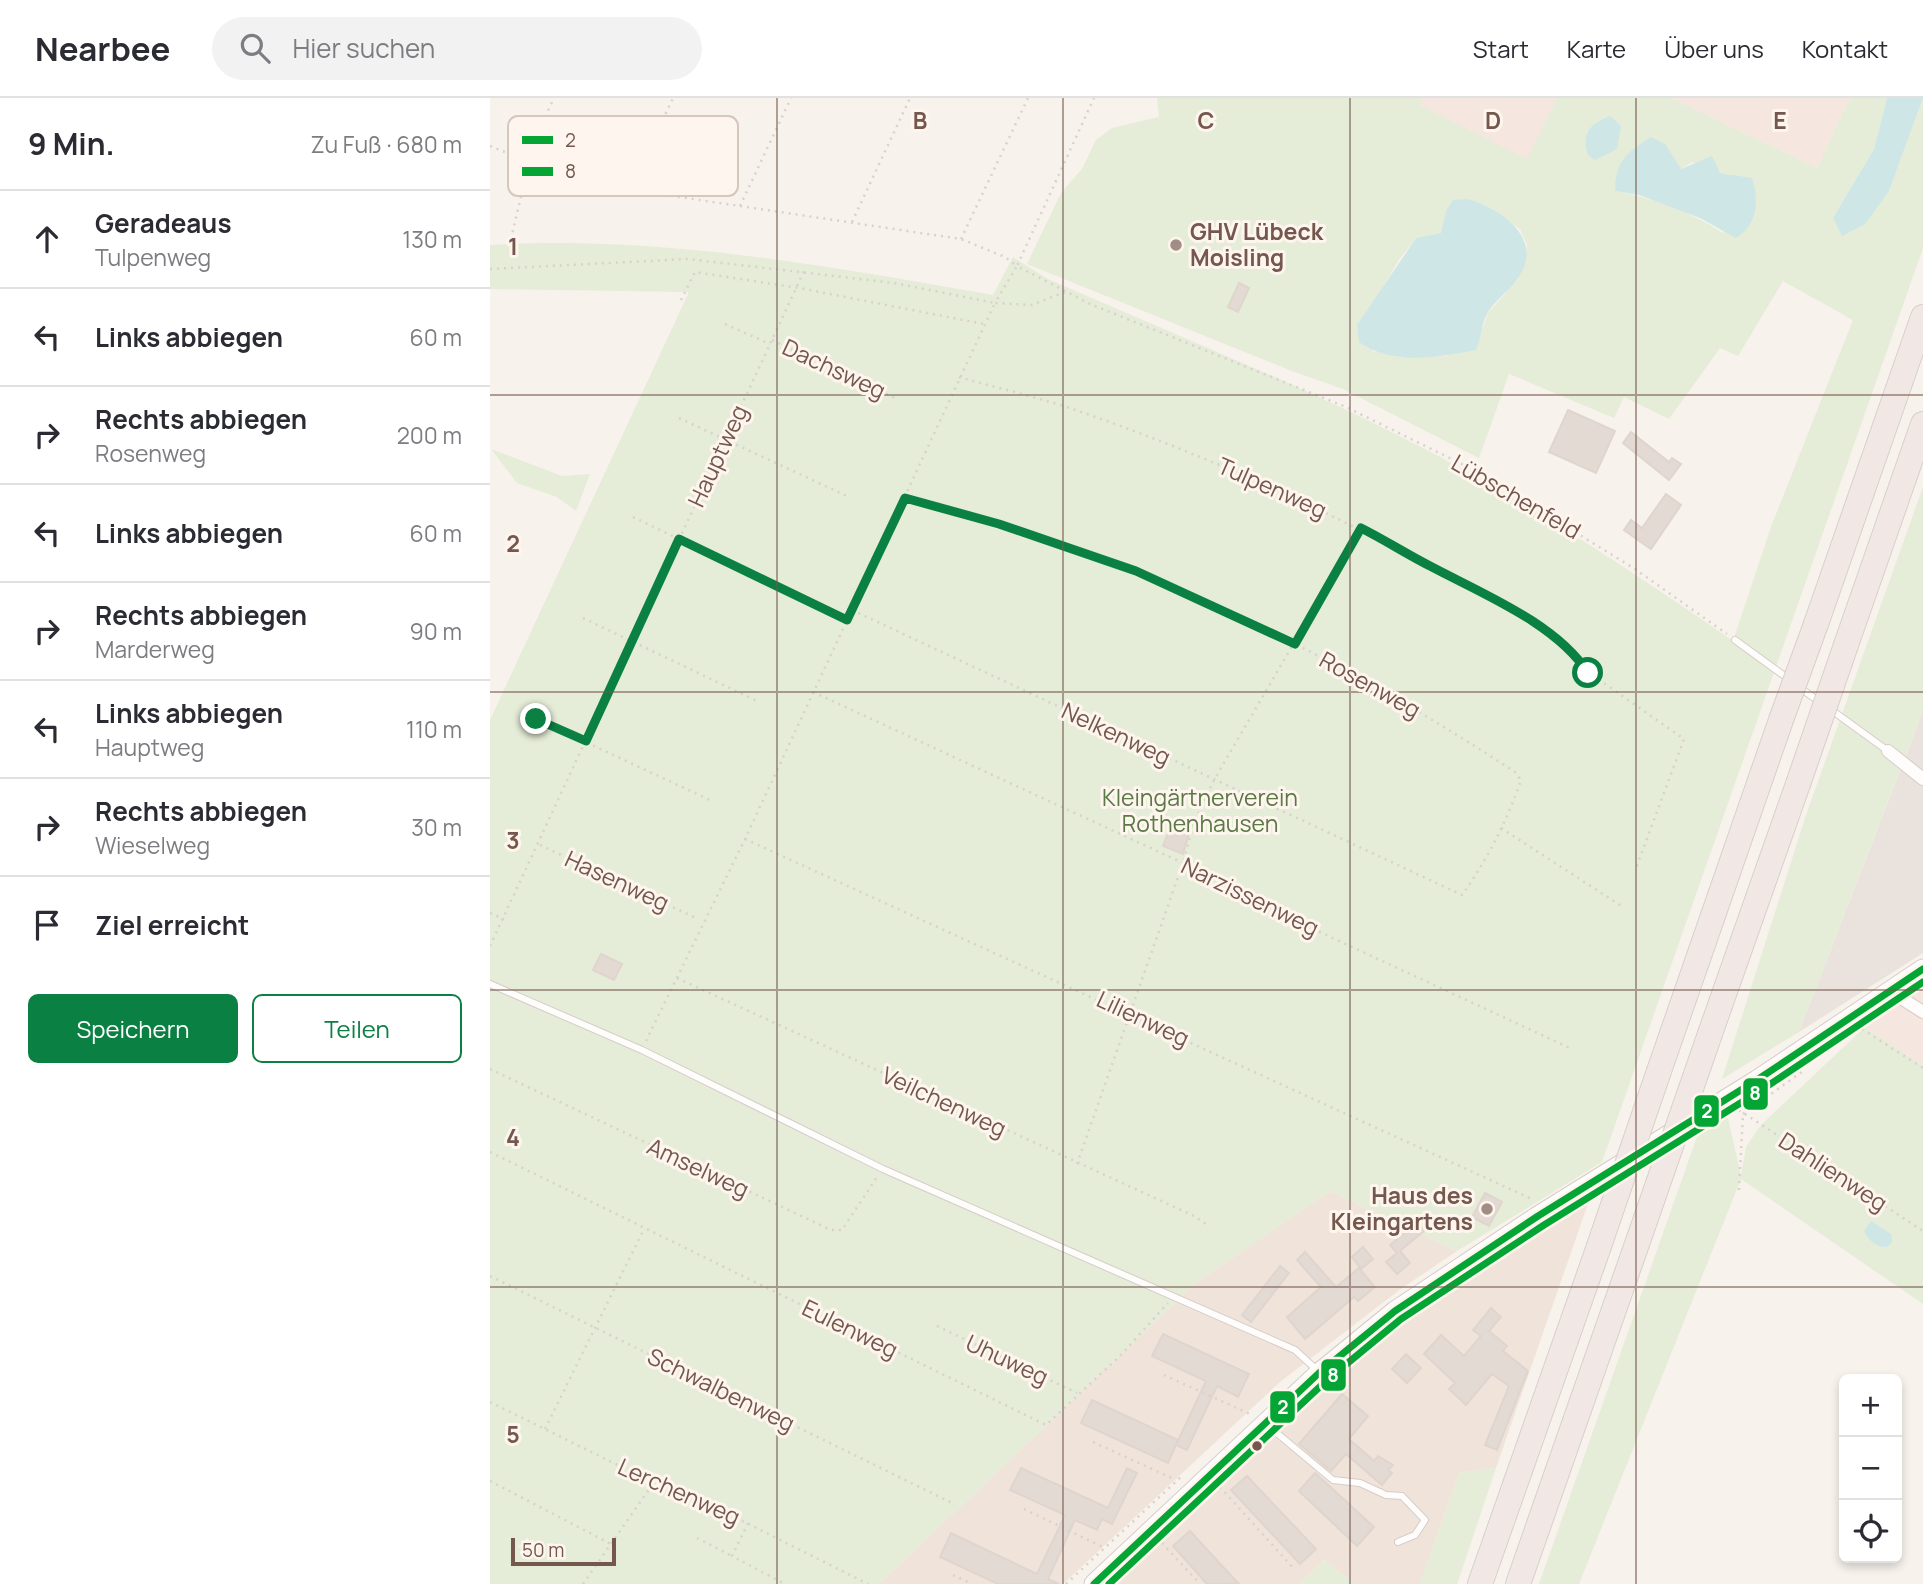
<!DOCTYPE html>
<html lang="de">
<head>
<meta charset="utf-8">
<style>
  :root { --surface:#fff; --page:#f2f2f3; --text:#2b2b33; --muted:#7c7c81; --line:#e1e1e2; --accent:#0b8043 }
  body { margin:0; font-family:Manrope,sans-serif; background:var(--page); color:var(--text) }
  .controls { position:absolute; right:21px; bottom:21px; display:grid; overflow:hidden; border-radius:10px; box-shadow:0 4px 10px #0003 }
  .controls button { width:63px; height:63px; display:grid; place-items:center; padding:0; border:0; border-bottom:2px solid var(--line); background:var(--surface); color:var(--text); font:35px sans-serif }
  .scale { position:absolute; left:21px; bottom:18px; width:105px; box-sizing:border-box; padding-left:7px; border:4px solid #74574d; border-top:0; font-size:19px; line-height:24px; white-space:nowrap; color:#74574d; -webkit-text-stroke:5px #fef6ee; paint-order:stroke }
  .stop { position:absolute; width:21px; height:21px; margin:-16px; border:5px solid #0b8043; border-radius:50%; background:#fff }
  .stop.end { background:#0b8043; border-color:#fff; box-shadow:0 2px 7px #0008 }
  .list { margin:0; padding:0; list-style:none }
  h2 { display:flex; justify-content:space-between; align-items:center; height:91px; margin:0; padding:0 28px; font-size:30px }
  h2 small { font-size:23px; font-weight:400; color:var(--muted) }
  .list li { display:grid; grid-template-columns:46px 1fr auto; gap:21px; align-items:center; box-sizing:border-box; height:98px; padding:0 28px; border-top:2px solid var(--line) }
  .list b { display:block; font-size:26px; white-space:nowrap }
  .list p { margin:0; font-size:23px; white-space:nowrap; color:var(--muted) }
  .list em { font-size:23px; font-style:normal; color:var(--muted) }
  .actions { display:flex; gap:14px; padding:21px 28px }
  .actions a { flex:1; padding:16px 0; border:2px solid var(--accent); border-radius:10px; text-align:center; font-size:24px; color:var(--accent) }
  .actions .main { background:var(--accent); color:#fff }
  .icon { flex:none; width:38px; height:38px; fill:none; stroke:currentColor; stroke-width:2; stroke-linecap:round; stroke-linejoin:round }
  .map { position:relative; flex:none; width:1433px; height:1486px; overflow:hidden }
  header { display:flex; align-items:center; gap:42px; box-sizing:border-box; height:98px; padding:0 35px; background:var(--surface); border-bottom:2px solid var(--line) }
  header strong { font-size:33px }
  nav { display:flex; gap:38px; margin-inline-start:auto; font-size:24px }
  .search { width:490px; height:63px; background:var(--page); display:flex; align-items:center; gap:18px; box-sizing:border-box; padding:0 24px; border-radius:38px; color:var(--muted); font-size:26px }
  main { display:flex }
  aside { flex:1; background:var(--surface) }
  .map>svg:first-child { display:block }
</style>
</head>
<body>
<header>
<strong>Nearbee</strong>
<div class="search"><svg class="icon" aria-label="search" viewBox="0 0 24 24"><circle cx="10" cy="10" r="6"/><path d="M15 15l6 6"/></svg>Hier suchen</div>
<nav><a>Start</a><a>Karte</a><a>Über uns</a><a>Kontakt</a></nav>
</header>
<main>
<aside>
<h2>9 Min.<small>Zu Fuß · 680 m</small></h2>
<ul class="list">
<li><svg class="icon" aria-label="ahead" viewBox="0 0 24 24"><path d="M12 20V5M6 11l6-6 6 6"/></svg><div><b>Geradeaus</b><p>Tulpenweg</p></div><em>130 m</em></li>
<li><svg class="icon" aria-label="left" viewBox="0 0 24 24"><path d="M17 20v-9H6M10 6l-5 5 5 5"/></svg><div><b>Links abbiegen</b></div><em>60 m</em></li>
<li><svg class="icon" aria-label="right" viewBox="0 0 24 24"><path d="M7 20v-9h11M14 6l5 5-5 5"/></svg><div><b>Rechts abbiegen</b><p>Rosenweg</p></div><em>200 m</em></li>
<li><svg class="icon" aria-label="left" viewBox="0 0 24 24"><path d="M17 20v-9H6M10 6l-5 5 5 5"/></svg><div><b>Links abbiegen</b></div><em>60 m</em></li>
<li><svg class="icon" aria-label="right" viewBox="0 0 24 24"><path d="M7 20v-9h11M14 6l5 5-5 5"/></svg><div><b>Rechts abbiegen</b><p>Marderweg</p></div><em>90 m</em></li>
<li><svg class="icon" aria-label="left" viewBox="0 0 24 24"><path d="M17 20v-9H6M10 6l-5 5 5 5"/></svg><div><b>Links abbiegen</b><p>Hauptweg</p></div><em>110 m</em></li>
<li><svg class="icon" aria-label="right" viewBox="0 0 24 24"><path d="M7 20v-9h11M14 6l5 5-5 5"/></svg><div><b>Rechts abbiegen</b><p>Wieselweg</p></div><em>30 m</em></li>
<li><svg class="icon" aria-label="arrive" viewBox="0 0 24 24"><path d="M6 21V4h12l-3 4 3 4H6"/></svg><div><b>Ziel erreicht</b></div></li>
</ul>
<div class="actions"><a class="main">Speichern</a><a>Teilen</a></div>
</aside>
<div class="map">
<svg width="1433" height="1486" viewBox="0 0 1433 1486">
  <rect width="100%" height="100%" fill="#f7f2ec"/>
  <g fill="#f0e4da">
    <path d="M840 1093 967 1153 908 1193 790 1284 573 1486H389L707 1184Z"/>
    <path d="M1100 1100 1006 1370 969 1375 930 1486H865L834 1462 809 1486H625L867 1260 988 1172Z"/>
  </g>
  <g fill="#f6e6e0">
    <path d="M932 0H1067L1037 62 929 7Z"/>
    <path d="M1181 0H1360L1327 70Z"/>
    <path d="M1433 890V968L1375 929Z"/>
  </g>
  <path fill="#eae2dd" d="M1433 612V855L1309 934 1418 652Z"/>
  <g fill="#e5ecd7" fill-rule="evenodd">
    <path d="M667 0H932L930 7 1037 61 1067 0H1181L1327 70 1360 0H1397L1384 51 1343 120 1399 93 1433 0V150L1112 1064 967 1153 840 1093 707 1184 389 1486H0V622L199 194 0 191V147C167 137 338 168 503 197L523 159 558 181C678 234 802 283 919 343 1032 400 1139 471 1243 543L1281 429 1363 222 1293 183 1248 258 1230 250 1179 321 1134 299 1124 320 1019 276 989 360 853 291 802 273 537 166 571 95 592 71 606 42 622 30 669 19ZM1202 64 1230 75 1240 76 1233 135C1201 114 1163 100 1125 93L1191 71ZM993 106 1030 131 1037 147 1035 163 1028 181 998 215 993 229 957 258 912 259 882 253V208L908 163 926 140 951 135Z"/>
    <path d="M1 351 72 378 100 376 86 413 67 399 27 385Z"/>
    <path d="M1433 389V612L1309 934 1232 981 1315 720Z"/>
    <path d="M1375 929 1433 968V1206L1251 1081 1089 1486H1049L1208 1036 1237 1016 1251 1078 1256 1049 1271 1027Z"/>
    <path d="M1006 1370 967 1486H930L969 1375Z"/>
    <path d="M834 1462 865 1486H809Z"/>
  </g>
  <g fill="#cee7e6">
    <path d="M1397 0H1433L1399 93 1375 126 1352 138 1343 120 1384 51Z"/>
    <path d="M1120 18 1131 28 1127 51 1105 62 1098 57C1091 35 1100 26 1120 18Z"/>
    <path d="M1161 39 1175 46 1191 71 1222 58 1230 75 1262 80C1269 103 1268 126 1246 140L1210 120 1149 97 1125 93C1125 62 1137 55 1161 39Z"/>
    <path d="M978 101C1013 112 1057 142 1026 183 1018 194 1004 203 997 216 991 227 991 241 986 252 948 259 902 268 869 244L867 227 926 140 951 135 956 113 963 102Z"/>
    <path d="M1381 1123 1401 1136 1402 1144 1397 1149C1387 1150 1378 1142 1374 1133Z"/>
  </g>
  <g fill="#e3dad4" stroke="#e0d5ce" stroke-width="2">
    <path d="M749 185 759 190 748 214 738 209Z"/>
    <path d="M1078 312 1125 333 1106 375 1059 354Z"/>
    <path d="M1141 334 1179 364 1182 360 1191 366 1179 382 1133 345Z"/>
    <path d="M1176 396 1191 407 1161 451 1134 432 1141 422 1152 430Z"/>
    <path d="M683 723 701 729 693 756 673 748Z"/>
    <path d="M111 856 132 866 124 882 103 872Z"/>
    <path d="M995 1095 1012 1104 999 1128 982 1119Z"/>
    <path d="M927 1125 934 1133 910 1153 920 1165 907 1176 896 1164 907 1155 900 1147Z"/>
    <path d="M873 1149 883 1161 871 1171 862 1159Z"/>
    <path d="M815 1154 846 1189 869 1170 885 1189 868 1203 864 1199 815 1241 797 1219 831 1189 807 1162Z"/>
    <path d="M790 1168 799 1175 761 1224 752 1217Z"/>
    <path d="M1001 1210 1011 1219 999 1233 1017 1248 1013 1253 1038 1273 1007 1352 995 1347 1019 1288 1002 1276 976 1307 959 1291 965 1285 934 1256 951 1237 974 1258 991 1238 983 1232Z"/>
    <path d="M673 1236 759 1276 748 1299 727 1288 697 1352 686 1347 716 1283 662 1258Z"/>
    <path d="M916 1256 931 1270 917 1285 902 1271Z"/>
    <path d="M852 1296 878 1318 859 1341 884 1363 888 1358 903 1367 898 1372 902 1375 892 1387 856 1356 841 1373 809 1346Z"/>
    <path d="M602 1302 688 1342 678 1365 591 1325Z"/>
    <path d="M531 1370 618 1410 637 1370 647 1375 622 1426 612 1421 607 1432 585 1422 558 1481 569 1486H508L450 1459 461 1435 547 1476 575 1417 520 1392Z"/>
    <path d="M825 1375 884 1429 867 1448 809 1393Z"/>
    <path d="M757 1378 826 1451 810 1466 741 1392Z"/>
    <path d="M700 1433 734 1470 749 1486H717L683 1448Z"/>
  </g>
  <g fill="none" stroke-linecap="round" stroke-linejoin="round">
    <g stroke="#d6cdc9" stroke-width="8">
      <g id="service">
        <path d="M1245 542 1300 582"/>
        <path d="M1309 589 1331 605"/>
        <path d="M1340 611 1398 653"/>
        <path d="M0 886 152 952 393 1071 805 1252 828 1273"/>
        <path d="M776 1326 843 1382 870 1385 896 1397 912 1398 935 1422 925 1437 908 1444"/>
      </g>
    </g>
    <g stroke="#d6cdc9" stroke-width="14">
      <g id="minor">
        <path d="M1398 653 1433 681"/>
        <path d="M1400 893 1433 914"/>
      </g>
    </g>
    <g stroke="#d6cdc8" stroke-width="21">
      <path id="secondary" d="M604 1486 829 1275 905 1213 1048 1118 1267 982 1433 871"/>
    </g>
    <g stroke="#d8cfca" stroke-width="26">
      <g id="motorway">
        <path d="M1326 526 1433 219"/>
        <path d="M1356 547 1433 326"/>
        <path d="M1221 933 1308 686"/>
        <path d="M1169 973 1291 622"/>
        <path d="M990 1486 1108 1151"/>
        <path d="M1028 1486 1155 1123"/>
      </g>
    </g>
    <g stroke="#dad1cf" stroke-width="2.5" stroke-dasharray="2 5" stroke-linecap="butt">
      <path d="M0 48 89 84 471 141 515 159 527 168 604 0"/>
      <path d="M34 63 64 0"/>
      <path d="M140 92 183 0"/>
      <path d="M250 108 301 0"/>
      <path d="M362 124 420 0"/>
      <path d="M21 141 39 65"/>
      <path d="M471 141 538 0"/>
      <path d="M0 171 198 161 404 185 505 205 255 741 156 943"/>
      <path d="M575 194 542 207 505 205 527 168 600 206 856 309 986 373 1145 471 1237 536"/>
      <path d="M191 202 205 174 309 190 494 226"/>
      <path d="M235 226 280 246"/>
      <path d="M282 242 405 300"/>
      <path d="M469 279C511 291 556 301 597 316 765 375 912 448 1065 539L1085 555 1098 574 1194 641 1145 773"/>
      <path d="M189 320 359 399"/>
      <path d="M143 419 357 522"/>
      <path d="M362 512 972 797C997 762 1017 723 1031 682L1025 674C874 575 710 490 537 435 497 422 456 407 415 400"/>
      <path d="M93 520 267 603"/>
      <path d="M323 594 693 765 791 816 1082 951"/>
      <path d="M46 621 220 702"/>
      <path d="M1011 730 1133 809"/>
      <path d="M255 741 1044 1102"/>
      <path d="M50 747 204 819"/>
      <path d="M0 815 14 821"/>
      <path d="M0 848 314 173"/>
      <path d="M187 880 704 1118 719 1128"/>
      <path d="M1372 931 1433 970"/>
      <path d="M0 971 341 1132H352L387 1079"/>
      <path d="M1249 1012 1433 1133"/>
      <path d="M1253 1016 1313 973"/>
      <path d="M0 1054 556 1327 630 1258 678 1205"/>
      <path d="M587 1066 693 765 704 724 724 682 871 430"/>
      <path d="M1249 1092 1253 1016"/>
      <path d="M0 1178 462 1405"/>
      <path d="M447 1228 587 1295"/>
      <path d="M674 1277 760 1316"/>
      <path d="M0 1304 156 1381 167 1380 378 1486"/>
      <path d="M55 1331 154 1131"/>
      <path d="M603 1344 686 1382"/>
      <path d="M0 1383 121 1446"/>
      <path d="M730 1389 805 1472"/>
      <path d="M534 1411 615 1450"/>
      <path d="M258 1425 242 1458 295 1486"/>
      <path d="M207 1440 242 1458"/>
      <path d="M672 1445 710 1486"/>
      <path d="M463 1477 482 1486"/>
      <path d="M93 1486 167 1380"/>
      <path d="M576 1486 693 1377"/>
    </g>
    <use href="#service" stroke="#fefdfc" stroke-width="6"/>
    <use href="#minor" stroke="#fefdfc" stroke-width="12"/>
    <use href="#secondary" stroke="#fefdfc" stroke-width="19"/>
    <use href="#motorway" stroke="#f1e8e5" stroke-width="24"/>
    <g stroke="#d8cfca" stroke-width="26" stroke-linecap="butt">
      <g id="motorway-bridge">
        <path d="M1291 622 1326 526"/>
        <path d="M1308 686 1356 547"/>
        <path d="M1155 1123 1221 933"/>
        <path d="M1108 1151 1169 973"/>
      </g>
    </g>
    <use href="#motorway-bridge" stroke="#f1e8e5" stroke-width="24"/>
    <g stroke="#fef6ee" stroke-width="12">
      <path id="bus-1" d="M604 1486 829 1275 905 1213 1048 1118 1267 982 1433 871"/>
    </g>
    <g stroke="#fef6ee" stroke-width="12">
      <path id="bus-2" d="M619 1486 836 1283 911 1221 1054 1127 1273 991 1433 884"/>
    </g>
    <use href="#bus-1" stroke="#04a535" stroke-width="7"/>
    <use href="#bus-2" stroke="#04a535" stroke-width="7"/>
  </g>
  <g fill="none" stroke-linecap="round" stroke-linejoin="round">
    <path stroke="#0b8043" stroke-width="9" d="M46 621 96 643 189 441 357 522 415 400 509 426 646 473 805 546 871 430C895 442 918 457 942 469 993 496 1067 526 1098 575"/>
  </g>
  <path fill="none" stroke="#74574d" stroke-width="2" stroke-opacity="0.55" d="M287 0V1486M573 0V1486M860 0V1486M1146 0V1486M0 297H1433M0 594H1433M0 892H1433M0 1189H1433"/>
  <g fill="#a28d85" stroke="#fef6ee" stroke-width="2.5">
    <circle cx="686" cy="147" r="7"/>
    <circle cx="997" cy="1111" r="7"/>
  </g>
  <circle fill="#74574d" stroke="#fef6ee" stroke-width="2.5" cx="767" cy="1348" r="6"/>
  <g text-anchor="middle" stroke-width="6" stroke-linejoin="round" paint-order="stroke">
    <g font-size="23" font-weight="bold" fill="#74574d" stroke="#fef6ee" text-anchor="start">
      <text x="700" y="142">GHV Lübeck<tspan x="700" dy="26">Moisling</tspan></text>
      <text x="983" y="1106" text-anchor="end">Haus des<tspan x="983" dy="26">Kleingartens</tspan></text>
    </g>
    <g font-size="23" fill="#74574d" stroke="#fef6ee">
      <text transform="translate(344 271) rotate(25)" y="8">Dachsweg</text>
      <text transform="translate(228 358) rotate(-65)" y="8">Hauptweg</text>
      <text transform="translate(782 390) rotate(24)" y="8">Tulpenweg</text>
      <text transform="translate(1026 399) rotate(30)" y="8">Lübschenfeld</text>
      <text transform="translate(880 587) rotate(29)" y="8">Rosenweg</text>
      <text transform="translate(626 636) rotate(25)" y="8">Nelkenweg</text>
      <text transform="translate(127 783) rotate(25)" y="8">Hasenweg</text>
      <text transform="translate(760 799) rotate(26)" y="8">Narzissenweg</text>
      <text transform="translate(653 921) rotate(25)" y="8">Lilienweg</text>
      <text transform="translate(454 1004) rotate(25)" y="8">Veilchenweg</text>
      <text transform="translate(208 1070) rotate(25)" y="8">Amselweg</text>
      <text transform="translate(1343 1074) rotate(33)" y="8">Dahlienweg</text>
      <text transform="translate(360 1231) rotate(26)" y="8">Eulenweg</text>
      <text transform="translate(517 1262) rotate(25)" y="8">Uhuweg</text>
      <text transform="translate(231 1292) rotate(26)" y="8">Schwalbenweg</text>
      <text transform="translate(189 1394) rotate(24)" y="8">Lerchenweg</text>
    </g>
    <g font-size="23" fill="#5a7945" stroke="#fef6ee">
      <text x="710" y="708">Kleingärtnerverein<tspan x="710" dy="26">Rothenhausen</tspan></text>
    </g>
  </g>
  <rect x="18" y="18" width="230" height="80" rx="10" fill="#fef6ee" stroke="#d5c6be" stroke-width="2"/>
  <rect x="32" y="38" width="31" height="8" fill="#04a535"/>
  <rect x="32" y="69" width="31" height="9" fill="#04a535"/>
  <g font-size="19" fill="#74574d">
    <text x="75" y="49">2</text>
    <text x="75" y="80">8</text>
  </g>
  <g font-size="23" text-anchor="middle" font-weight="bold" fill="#74574d" stroke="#fef6ee" stroke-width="6" stroke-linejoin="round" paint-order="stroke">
    <text x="430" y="31">B</text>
    <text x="716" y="31">C</text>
    <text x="1003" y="31">D</text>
    <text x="1290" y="31">E</text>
    <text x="23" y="157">1</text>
    <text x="23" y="454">2</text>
    <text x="23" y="751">3</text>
    <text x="23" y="1048">4</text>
    <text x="23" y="1345">5</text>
  </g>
  <g stroke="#fef6ee" stroke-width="2.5">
    <rect x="1252" y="979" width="27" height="34" rx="7" fill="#04a535"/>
    <rect x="1203" y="996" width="27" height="34" rx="7" fill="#04a535"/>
    <rect x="830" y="1260" width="27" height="34" rx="7" fill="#04a535"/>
    <rect x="779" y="1292" width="27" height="34" rx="7" fill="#04a535"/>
  </g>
  <g font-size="19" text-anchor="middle" font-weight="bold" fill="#fff">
    <text x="1265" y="1002">8</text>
    <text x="1217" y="1020">2</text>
    <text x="843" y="1284">8</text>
    <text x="793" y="1316">2</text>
  </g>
</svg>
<div class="controls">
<button>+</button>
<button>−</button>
<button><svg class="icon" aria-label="locate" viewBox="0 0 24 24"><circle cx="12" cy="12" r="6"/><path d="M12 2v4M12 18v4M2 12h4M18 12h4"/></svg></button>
</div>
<div class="scale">50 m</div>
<div class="stop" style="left:1098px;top:575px"></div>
<div class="stop end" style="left:46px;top:621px"></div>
</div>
</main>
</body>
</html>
